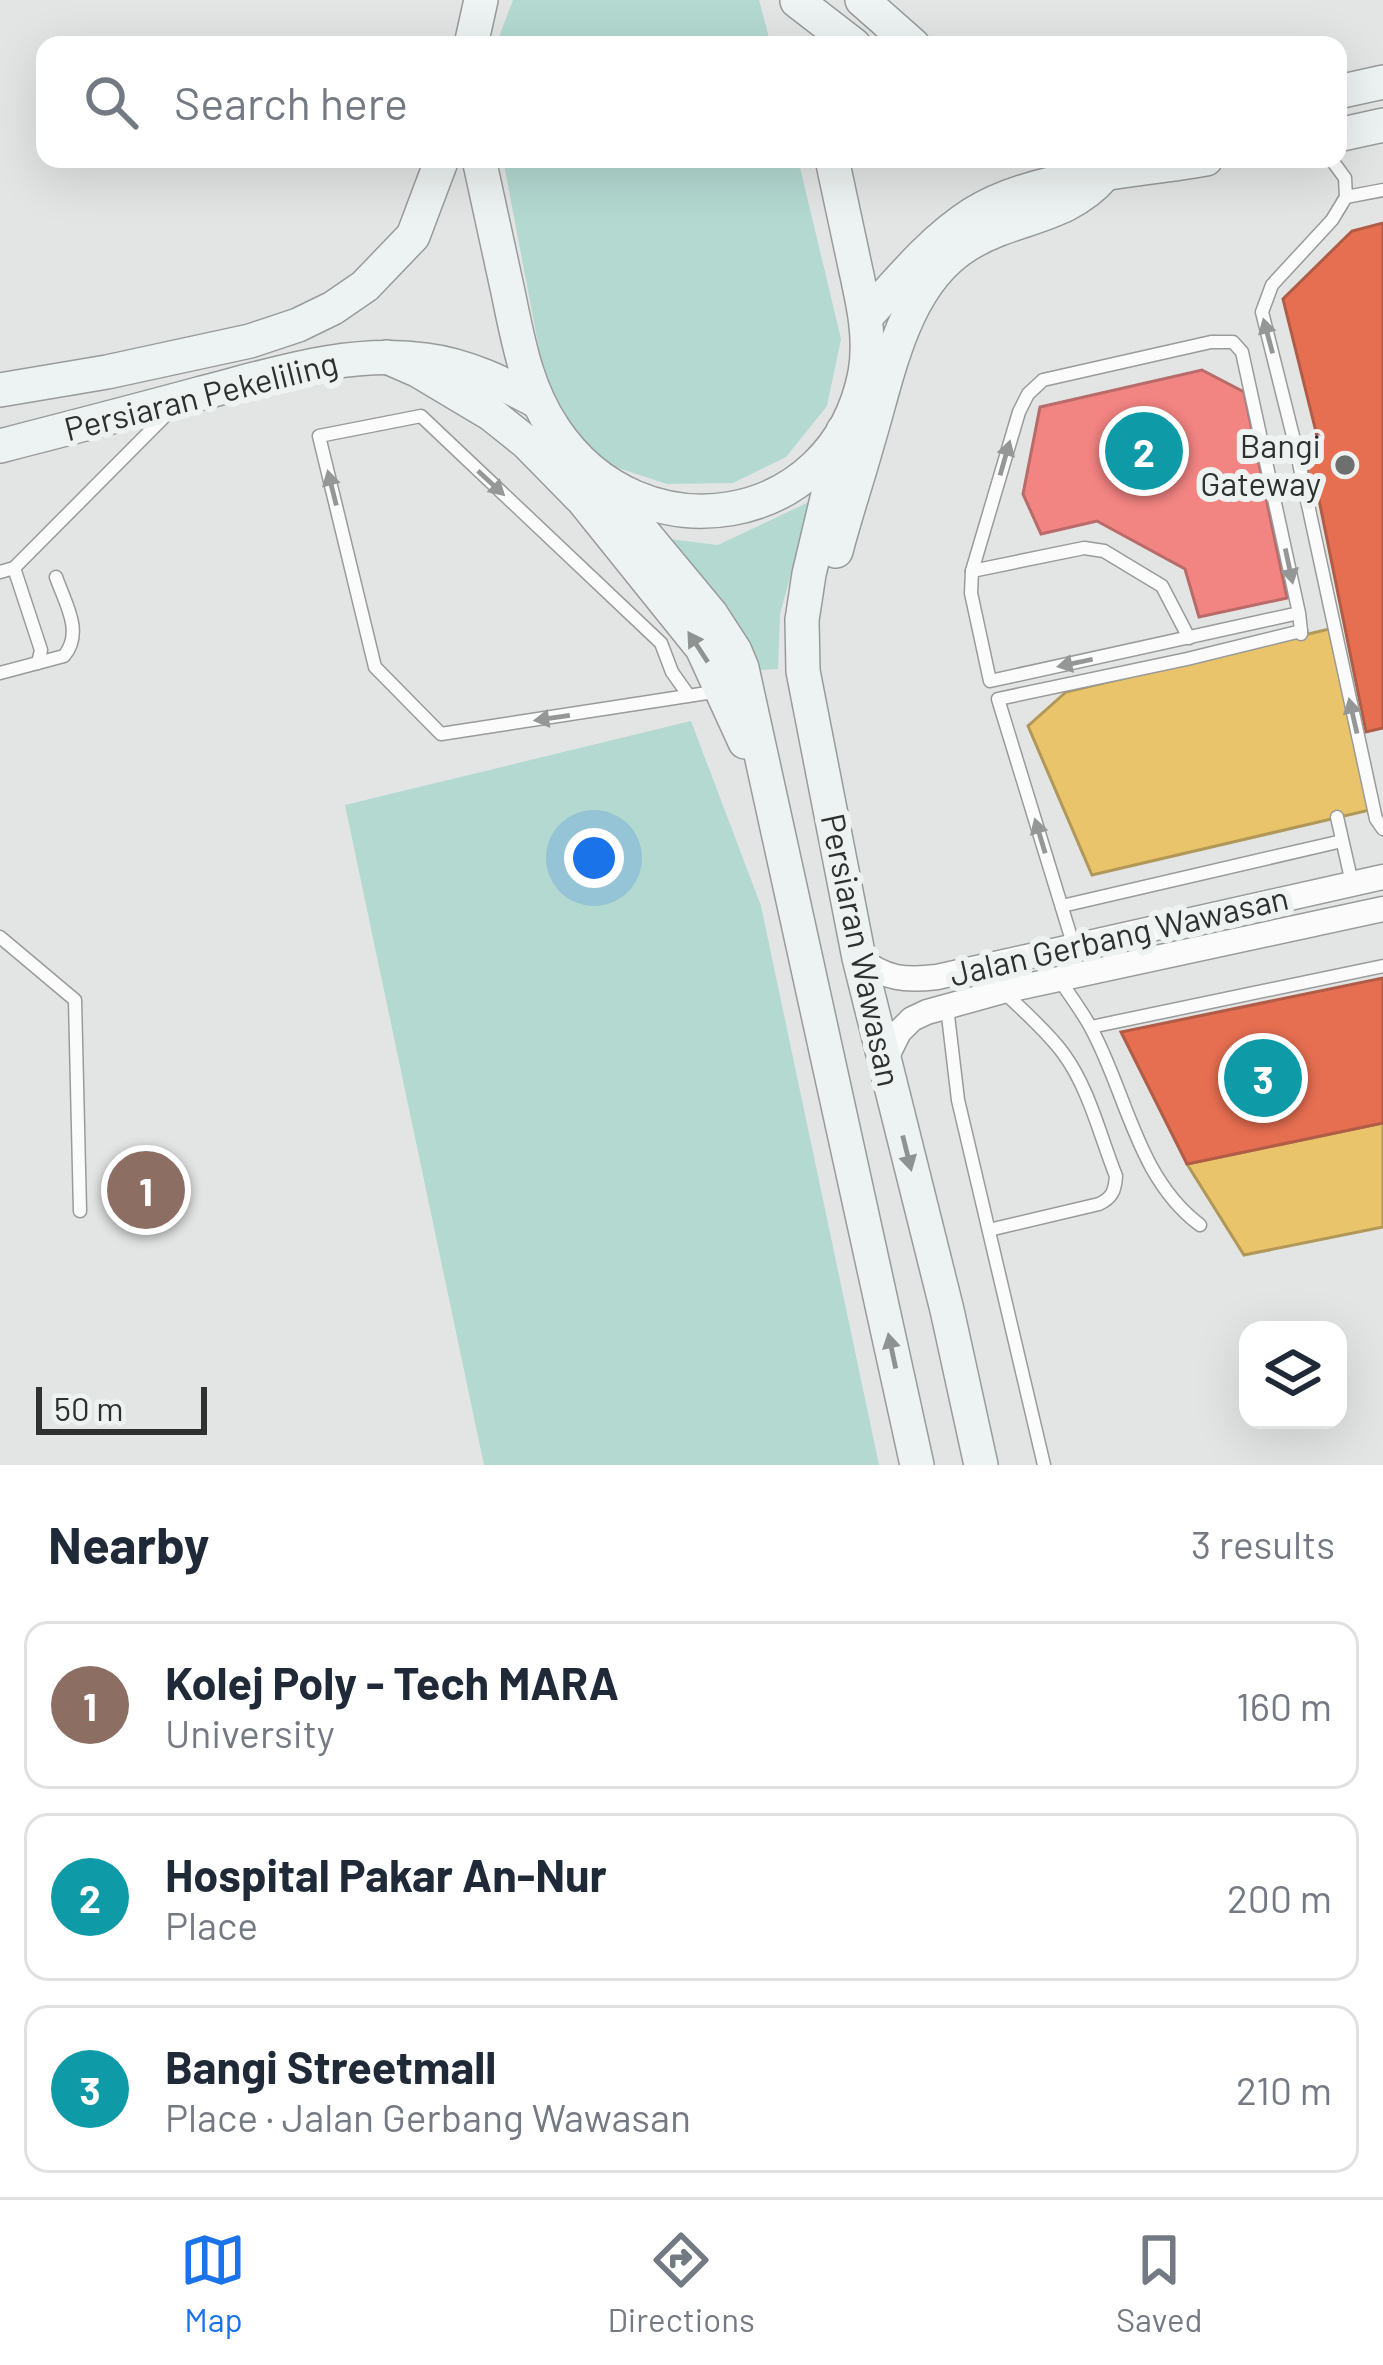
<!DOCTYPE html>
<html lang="en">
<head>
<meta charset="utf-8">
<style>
  :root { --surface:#fff; --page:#f6f6f7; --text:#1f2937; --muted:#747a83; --line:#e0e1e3; --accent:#1a73e8 }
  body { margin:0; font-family:Barlow,sans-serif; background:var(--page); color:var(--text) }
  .controls { position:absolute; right:36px; bottom:36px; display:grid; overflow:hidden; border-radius:24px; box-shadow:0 12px 48px #0002 }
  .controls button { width:108px; height:108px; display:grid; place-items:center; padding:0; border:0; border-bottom:3px solid var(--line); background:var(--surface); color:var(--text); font:60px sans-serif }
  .scale { position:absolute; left:36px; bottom:30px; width:171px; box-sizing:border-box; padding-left:12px; border:6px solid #2f3130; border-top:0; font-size:33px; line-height:42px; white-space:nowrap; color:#2f3130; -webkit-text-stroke:9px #eef3f2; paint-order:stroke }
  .you { position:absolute; left:594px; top:858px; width:42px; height:42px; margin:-30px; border:9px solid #fff; border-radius:50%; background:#1a73e8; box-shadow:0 0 0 18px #1a73e833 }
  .badge { display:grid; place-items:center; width:78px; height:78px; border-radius:50%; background:var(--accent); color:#fff; font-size:39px; font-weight:700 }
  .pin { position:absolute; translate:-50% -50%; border:6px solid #fff; box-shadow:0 3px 12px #0006 }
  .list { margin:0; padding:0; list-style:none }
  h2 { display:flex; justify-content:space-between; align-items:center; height:156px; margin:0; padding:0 48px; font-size:51px }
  h2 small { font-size:39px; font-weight:400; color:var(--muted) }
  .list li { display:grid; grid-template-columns:78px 1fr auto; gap:36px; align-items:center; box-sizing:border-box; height:168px; margin:0 24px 24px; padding:0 24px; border:3px solid var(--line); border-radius:24px }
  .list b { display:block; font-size:45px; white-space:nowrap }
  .list p { margin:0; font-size:39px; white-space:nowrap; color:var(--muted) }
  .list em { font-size:39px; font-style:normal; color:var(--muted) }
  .icon { flex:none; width:66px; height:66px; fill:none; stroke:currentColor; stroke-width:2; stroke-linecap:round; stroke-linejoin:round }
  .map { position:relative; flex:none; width:1383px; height:1465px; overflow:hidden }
  .search { position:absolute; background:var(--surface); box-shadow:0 12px 48px #0002; left:36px; right:36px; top:36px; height:132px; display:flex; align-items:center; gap:30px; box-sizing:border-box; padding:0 42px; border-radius:24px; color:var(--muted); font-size:45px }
  .sheet { height:732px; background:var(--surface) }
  nav { display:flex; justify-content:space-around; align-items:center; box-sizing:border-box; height:168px; border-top:3px solid var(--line); background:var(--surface); font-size:33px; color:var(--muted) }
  nav a { display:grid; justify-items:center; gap:6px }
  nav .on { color:var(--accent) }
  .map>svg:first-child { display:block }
</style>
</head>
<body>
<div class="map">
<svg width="1383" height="1465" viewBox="0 0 1383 1465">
  <rect width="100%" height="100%" fill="#e2e5e4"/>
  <g fill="#b3d9d1">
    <path d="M513 0H759L771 45H496Z"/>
    <path d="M503 159H798L841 339 827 406 786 457 733 483 667 484 609 465 570 426 546 386Z"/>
    <path d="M811 501 780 614 778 669 760 670 735 632 645 536 718 545Z"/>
    <path d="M691 721 761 906 879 1465H484L345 805Z"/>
  </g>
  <g fill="#e9c46a" stroke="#b19859" stroke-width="3">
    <path d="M1329 629 1370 810 1092 875 1028 726 1066 692Z"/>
    <path d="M1383 1123V1227L1244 1255 1187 1164Z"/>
  </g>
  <g fill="#e76f51" stroke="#b05c47" stroke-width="3">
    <path d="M1383 223V728L1366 732 1315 480H1309L1304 451 1320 448 1283 299 1352 231Z"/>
    <path d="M1383 978V1123L1187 1164 1121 1032Z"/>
  </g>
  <path fill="#f28482" stroke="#b86b69" stroke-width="3" d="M1202 370 1244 392 1287 598 1199 617 1185 569 1097 521 1041 534 1023 494 1040 407Z"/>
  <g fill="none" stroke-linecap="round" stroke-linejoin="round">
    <g stroke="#999b9a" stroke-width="15">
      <g id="service">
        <path d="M1331 159 1345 178 1346 197 1332 220 1272 285 1262 312 1294 440 1376 819 1383 829"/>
        <path d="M1346 197 1383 190"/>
        <path d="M14 568 41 650 38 663"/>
        <path d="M972 571 1084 548 1104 551 1162 586 1189 638"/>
        <path d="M0 572 14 568 172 409"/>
        <path d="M1299 613 990 681 971 593 972 571 1019 412 1028 394 1043 380 1211 342H1233L1242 352 1299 613 1301 631"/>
        <path d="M0 673 64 656C84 632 65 603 56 577"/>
        <path d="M689 696 672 672 661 643 421 416 319 436 375 667 441 734 720 691"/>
        <path d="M1337 817 1352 883"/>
        <path d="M1062 906 1342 841"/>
        <path d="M0 937 75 1000 80 1211"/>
        <path d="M1074 947 998 699 1187 659 1301 631V634"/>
        <path d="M1060 980C1070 996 1082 1011 1091 1028 1127 1094 1137 1178 1200 1225"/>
        <path d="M947 1007 958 1100 1044 1465"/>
        <path d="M1091 1027 1383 966"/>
        <path d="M989 1230 1099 1204C1112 1198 1115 1191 1116 1176 1100 1136 1089 1088 1063 1053 1046 1030 1023 1011 1003 991"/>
      </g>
    </g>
    <g stroke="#999b9a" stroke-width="27">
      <g id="minor">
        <path d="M859 958C885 979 905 981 937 977L1383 877"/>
        <path d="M884 1062 899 1032 912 1019 927 1012 1003 991 1383 909"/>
      </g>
    </g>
    <g stroke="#999b9a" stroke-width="36">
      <g id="secondary">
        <path d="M862 0 913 45"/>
        <path d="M797 1 854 45"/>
        <path d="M471 45 481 0"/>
        <path d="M1338 92 1383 82"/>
        <path d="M1338 135 1383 125"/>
        <path d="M479 159C489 203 498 248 508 292 518 340 526 388 554 429 641 560 835 529 865 373 872 334 861 295 853 257 846 224 839 192 832 159"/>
        <path d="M866 317C899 281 931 241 973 214 1035 175 1133 172 1206 159"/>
        <path d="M387 357 419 371 491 414 526 442 583 500 702 648 745 742"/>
        <path d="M0 390 107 372 250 341 298 325 333 308 365 286 413 236 442 159"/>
        <path d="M843 431 809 574 802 620 803 671 859 958 947 1310 981 1465"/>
        <path d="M0 446C66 429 132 412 198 394 272 375 348 349 426 360 466 365 503 383 538 402"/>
        <path d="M598 478 711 614 735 651 742 668 917 1465"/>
        <path d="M836 551C845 516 857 481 867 445 888 377 902 285 967 245 1015 215 1065 220 1104 175"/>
      </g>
    </g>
    <use href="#service" stroke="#fbfbfb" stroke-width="12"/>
    <use href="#minor" stroke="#fbfbfb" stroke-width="24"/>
    <use href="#secondary" stroke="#edf3f2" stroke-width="33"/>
  </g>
  <defs><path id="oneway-solid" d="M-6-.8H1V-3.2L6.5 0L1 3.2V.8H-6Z" transform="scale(3)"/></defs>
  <g fill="#959696">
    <use href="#oneway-solid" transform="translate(1268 336) rotate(-105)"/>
    <use href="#oneway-solid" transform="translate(1005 458) rotate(-74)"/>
    <use href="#oneway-solid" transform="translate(491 483) rotate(43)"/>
    <use href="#oneway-solid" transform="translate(332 488) rotate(-104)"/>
    <use href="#oneway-solid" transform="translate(1289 566) rotate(78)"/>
    <use href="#oneway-solid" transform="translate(1075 663) rotate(168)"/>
    <use href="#oneway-solid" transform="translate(1353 716) rotate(-103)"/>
    <use href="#oneway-solid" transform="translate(552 718) rotate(172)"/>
    <use href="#oneway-solid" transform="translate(1040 836) rotate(-107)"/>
  </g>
  <g fill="#8e9291">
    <use href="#oneway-solid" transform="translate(698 647) rotate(-123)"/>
    <use href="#oneway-solid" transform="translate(907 1153) rotate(76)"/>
    <use href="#oneway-solid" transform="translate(892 1351) rotate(-102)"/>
  </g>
  <circle fill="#6e706f" stroke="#eef3f2" stroke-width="4.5" cx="1345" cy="465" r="12"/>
  <g text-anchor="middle" stroke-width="12" stroke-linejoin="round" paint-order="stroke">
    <g font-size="33" fill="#2f3130" stroke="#eef3f2">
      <text transform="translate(201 396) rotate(-14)" y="12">Persiaran Pekeliling</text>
      <text transform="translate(1119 936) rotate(-13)" y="12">Jalan Gerbang Wawasan</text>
      <text transform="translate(861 950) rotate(78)" y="12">Persiaran Wawasan</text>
    </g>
    <g font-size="33" fill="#2f3130" stroke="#eef3f2" text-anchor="end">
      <text x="1321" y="458">Bangi<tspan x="1321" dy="38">Gateway</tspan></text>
    </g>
  </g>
</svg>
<div class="controls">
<button><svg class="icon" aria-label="layers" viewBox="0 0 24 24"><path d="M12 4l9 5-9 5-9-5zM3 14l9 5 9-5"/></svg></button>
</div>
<div class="scale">50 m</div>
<div class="you"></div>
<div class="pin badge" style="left:146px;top:1190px;background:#8d6e63">1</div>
<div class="pin badge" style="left:1144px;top:451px;background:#0f9aa8">2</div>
<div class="pin badge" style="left:1263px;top:1078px;background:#0f9aa8">3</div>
<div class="search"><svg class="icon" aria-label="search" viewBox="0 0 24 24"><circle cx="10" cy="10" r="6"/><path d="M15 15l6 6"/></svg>Search here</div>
</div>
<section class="sheet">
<h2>Nearby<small>3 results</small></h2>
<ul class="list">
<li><span class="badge" style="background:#8d6e63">1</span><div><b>Kolej Poly - Tech MARA</b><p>University</p></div><em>160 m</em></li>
<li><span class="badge" style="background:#0f9aa8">2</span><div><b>Hospital Pakar An-Nur</b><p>Place</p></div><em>200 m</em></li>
<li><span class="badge" style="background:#0f9aa8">3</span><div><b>Bangi Streetmall</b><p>Place · Jalan Gerbang Wawasan</p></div><em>210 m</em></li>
</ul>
</section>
<nav>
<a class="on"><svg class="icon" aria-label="map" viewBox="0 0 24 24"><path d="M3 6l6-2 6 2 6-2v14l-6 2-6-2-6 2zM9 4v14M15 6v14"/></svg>Map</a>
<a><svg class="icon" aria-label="directions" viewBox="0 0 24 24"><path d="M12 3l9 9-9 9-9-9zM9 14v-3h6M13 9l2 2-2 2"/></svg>Directions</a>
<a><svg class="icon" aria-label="saved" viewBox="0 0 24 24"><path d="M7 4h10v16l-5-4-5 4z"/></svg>Saved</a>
</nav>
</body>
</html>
